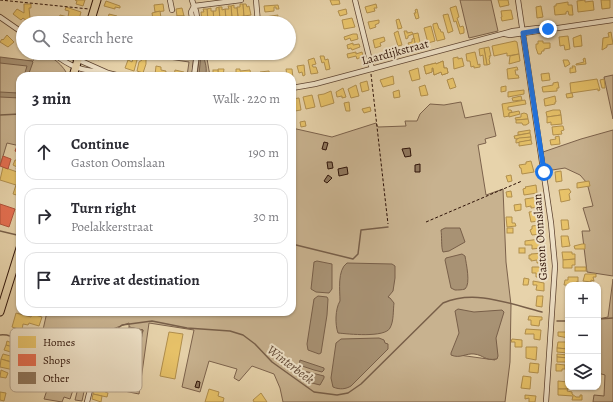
<!DOCTYPE html>
<html lang="en">
<head>
<meta charset="utf-8">
<style>
  :root { --surface:#fff; --page:#f7f7f7; --text:#2b2b33; --muted:#7c7c81; --line:#e1e1e2 }
  body { margin:0; font-family:Alegreya,serif; background:var(--page); color:var(--text) }
  .controls { position:absolute; right:12px; bottom:12px; display:grid; overflow:hidden; border-radius:8px; box-shadow:0 1px 3px #0004 }
  .controls button { width:36px; height:36px; display:grid; place-items:center; padding:0; border:0; border-bottom:1px solid var(--line); background:var(--surface); color:var(--text); font:20px sans-serif }
  .stop { position:absolute; width:12px; height:12px; margin:-9px; border:3px solid #1a73e8; border-radius:50%; background:#fff }
  .stop.end { background:#1a73e8; border-color:#fff; box-shadow:0 1px 4px #0008 }
  .list { margin:0; padding:0; list-style:none }
  h2 { display:flex; justify-content:space-between; align-items:center; height:52px; margin:0; padding:0 16px; font-size:17px }
  h2 small { font-size:13px; font-weight:400; color:var(--muted) }
  .list li { display:grid; grid-template-columns:26px 1fr auto; gap:12px; align-items:center; box-sizing:border-box; height:56px; margin:0 8px 8px; padding:0 8px; border:1px solid var(--line); border-radius:12px }
  .list b { display:block; font-size:15px; white-space:nowrap }
  .list p { margin:0; font-size:13px; white-space:nowrap; color:var(--muted) }
  .list em { font-size:13px; font-style:normal; color:var(--muted) }
  .icon { flex:none; width:22px; height:22px; fill:none; stroke:currentColor; stroke-width:2; stroke-linecap:round; stroke-linejoin:round }
  .map { position:relative; flex:none; width:613px; height:402px; overflow:hidden }
  .search { position:absolute; background:var(--surface); box-shadow:0 1px 3px #0004; left:16px; top:16px; width:280px; height:44px; display:flex; align-items:center; gap:10px; box-sizing:border-box; padding:0 14px; border-radius:22px; color:var(--muted); font-size:15px }
  .panel { position:absolute; background:var(--surface); box-shadow:0 1px 3px #0004; left:16px; top:72px; width:280px; height:244px; border-radius:12px }
  .map>svg:first-child { display:block }
</style>
</head>
<body>
<div class="map">
<svg width="613" height="402" viewBox="0 0 613 402">
  <rect width="100%" height="100%" fill="#e7d3ab"/>
  <filter id="stains"><feTurbulence type="fractalNoise" baseFrequency=".005" numOctaves="4"/><feColorMatrix values="0 0 0 0 .2 0 0 0 0 .09 0 0 0 0 .02 0 0 0 .5 -.17"/></filter>
  <radialGradient id="worn" r=".72"><stop offset=".6" stop-color="#630" stop-opacity="0"/><stop offset="1" stop-color="#630" stop-opacity=".3"/></radialGradient>
  <g fill="#c8b28f" stroke="#7c624c" fill-rule="evenodd">
    <path d="M460 0H491L498 31 469 38Z"/>
    <path d="M36 53C48 53 60 62 66 72L65 76H20V146L7 143 0 166V59L33 61Z"/>
    <path d="M169 53H194L192 76H187L189 62 169 59Z"/>
    <path d="M200 53H206L210 76H197Z"/>
    <path d="M613 75V119L604 77Z"/>
    <path d="M461 102 465 118 491 113 496 136 485 139 486 143 478 145 486 195 503 189 506 262 511 305 510 362 505 402H283L280 388 274 374 252 366 239 381 234 378 237 369 209 361 200 392 182 387 194 330 149 323 139 394 114 389 117 372 110 371V368L104 365V363L99 362 95 388 85 387 82 401 75 400 78 388 74 387 70 399 64 397 62 402 44 399 49 384 29 378 36 349 40 343 47 312H292V128L332 137 376 123 378 127 406 126 405 121H417L420 114 430 104 444 105ZM129 323V327L143 330 132 387 121 384 128 334 112 345 107 331ZM462 332 496 349 495 360 459 355Z"/>
    <path d="M613 130V276L587 272 582 231H590L583 208 593 206 587 183 580 175 565 168 546 171 543 152 581 139Z"/>
    <path d="M613 279V402H593L594 395 604 396 605 375 598 373V319L608 317Z"/>
  </g>
  <g fill="#a89274" stroke="#785f49">
    <path d="M201 55H203C205 62 208 70 205 76H200L199 74Z"/>
    <path d="M0 57 32 61 33 62 28 76H24L27 66 0 63Z"/>
    <path d="M20 89V98L0 97V92L18 93Z"/>
    <path d="M445 228H460L465 242 449 251 443 252C441 248 442 236 441 230Z"/>
    <path d="M462 254 465 256C466 263 471 284 465 289 462 290 458 290 455 290L451 288 445 260 446 258Z"/>
    <path d="M317 261 332 264V289L329 293 316 292 311 289 314 262Z"/>
    <path d="M347 263 392 264 395 266V278L393 291 388 297 390 298 394 303C393 310 394 321 390 328 385 338 348 334 338 333 335 325 335 309 340 301 340 291 337 270 347 263Z"/>
    <path d="M318 296 327 297 328 299 327 315 321 353 319 354 308 350 307 344 314 299Z"/>
    <path d="M458 309 474 312 502 310 504 312 496 338 498 356 497 359C484 361 484 355 474 354 466 353 460 359 451 355V353L459 333 455 311Z"/>
    <path d="M129 327 143 330 132 387 120 384Z"/>
    <path d="M379 338 384 340 385 343 388 344V349L351 386C346 389 340 390 333 387L331 378 336 343 341 339Z"/>
    <path d="M300 360 324 368V370L322 372 314 370 299 365Z"/>
    <path d="M300 370 324 376V378L320 385 304 381 298 375Z"/>
  </g>
  <g fill="#e9c46a" stroke="#b18f4d">
    <path d="M75 0H85L83 6 76 4 77 1Z"/>
    <path d="M330 0H339L340 4 332 5Z"/>
    <path d="M498 0H508L509 5 500 7Z"/>
    <path d="M585 0V2L593 1 594 10 578 12 577 1Z"/>
    <path d="M601 0H610V8L602 9Z"/>
    <path d="M106 1 120 6V8L115 7V9L104 6Z"/>
    <path d="M568 2V5H572L573 15H569L568 11 566 12V14L555 15 554 6H556V4Z"/>
    <path d="M24 4H31V8H29L30 18 27 21 23 18 21 20 13 14 17 9 24 13Z"/>
    <path d="M163 4 164 11 155 12 154 5Z"/>
    <path d="M240 4H243L244 16 238 17 237 7H240Z"/>
    <path d="M243 4H246L247 7 249 6 251 15 244 16Z"/>
    <path d="M376 4 377 8H374L375 11 367 13 365 7Z"/>
    <path d="M234 5V8H237L238 17 232 18 231 6Z"/>
    <path d="M278 5 279 9H276V7H274V11L265 12 264 6Z"/>
    <path d="M228 6H231L232 18 226 19 225 9H229Z"/>
    <path d="M456 6 459 17 457 18 460 27 463 26 464 29V33L460 34 456 21 454 22 450 8Z"/>
    <path d="M541 6 543 17 537 18 536 7Z"/>
    <path d="M66 7 81 12 78 23H64L58 21 60 15 68 17 69 11 65 10Z"/>
    <path d="M219 7 220 19 214 20 213 11H216V8Z"/>
    <path d="M219 7H222V10L225 9 226 19H220Z"/>
    <path d="M182 8 184 16H177L176 9Z"/>
    <path d="M211 8V11H213L214 20 208 21 207 9Z"/>
    <path d="M203 9H207L208 21 202 22 201 12H204Z"/>
    <path d="M346 9 347 14 340 16 338 11Z"/>
    <path d="M417 9 419 18 416 19 414 13H416L415 10Z"/>
    <path d="M511 10 513 19 502 21 501 17H502L501 11Z"/>
    <path d="M160 11 161 18 153 20 152 13Z"/>
    <path d="M109 14 117 16V22L115 21 114 23H111L107 22Z"/>
    <path d="M448 14 453 31 448 33 443 15Z"/>
    <path d="M278 15 277 21 266 23 265 17Z"/>
    <rect x="177" y="16" width="7" height="7"/>
    <path d="M352 18 355 27 344 29 342 20Z"/>
    <path d="M399 19 402 28 398 29 396 20Z"/>
    <path d="M379 20V23L375 25 376 27 370 29 368 22Z"/>
    <path d="M437 23 439 29H440L441 32H443L445 39 437 41 433 26V24Z"/>
    <path d="M431 26 435 41 428 43 424 28Z"/>
    <path d="M398 31 402 45 398 46 394 33Z"/>
    <path d="M404 31H407V33L412 32 413 34 408 36V38L406 39Z"/>
    <path d="M611 32 613 44 607 45V47L602 50 603 38 609 37 608 33Z"/>
    <path d="M418 33 421 47 416 48 413 34Z"/>
    <path d="M353 34H357L358 39 351 41 350 38 345 40 344 37Z"/>
    <path d="M7 35 14 42 8 47 0 42 2 39 3 40Z"/>
    <path d="M581 35 582 46 574 47 573 38Z"/>
    <path d="M568 36 570 49 565 50 564 45 560 46 559 37Z"/>
    <path d="M384 37 385 41 380 43 381 46 375 48 373 40Z"/>
    <path d="M414 38 416 48 411 49 408 43 412 42V39Z"/>
    <path d="M515 41 517 42 519 54 507 56V53L494 56 492 46Z"/>
    <path d="M538 41H543V43H550V48L544 49V51H542L541 54H538L536 48V44H538Z"/>
    <path d="M353 43V45L359 44 360 47 352 50 351 48 348 49 347 45Z"/>
    <path d="M489 47 491 56H489L490 58 489 59 490 64 487 65 484 48Z"/>
    <path d="M484 48 487 65H484L483 55 480 56 479 49Z"/>
    <path d="M356 52V54L362 52 363 56 357 59 356 56 348 58 347 54Z"/>
    <path d="M475 52 478 65 480 64V67L474 68V66L471 67 470 61H467L466 54Z"/>
    <path d="M92 53 101 54 99 60 92 56Z"/>
    <path d="M142 53H146V64L143 73 137 71 139 62 142 60Z"/>
    <path d="M519 54 520 61 509 64 510 56Z"/>
    <path d="M134 56 137 57V60L134 71 125 68 128 60 132 62Z"/>
    <path d="M320 56H324L325 60 328 59 330 69 326 70 324 62 322 63Z"/>
    <path d="M458 57V59L462 58 464 66 454 69 453 58Z"/>
    <path d="M314 58 316 64 312 65 313 67H316L318 73 311 74 308 60Z"/>
    <path d="M585 58 586 64 576 65V64L584 62 583 59Z"/>
    <path d="M563 60H568L570 64 565 67Z"/>
    <path d="M443 61 444 68H447L448 73 442 75 441 72 434 75 433 68H432V72L426 74 424 66 436 63V64Z"/>
    <path d="M443 61 444 68H447L448 73 442 75 441 72 434 75 433 68H432V72L426 74 424 66 436 63V64Z"/>
    <path d="M304 65 305 75 303 76 302 72 299 73 297 66Z"/>
    <path d="M156 66 161 67V70L166 71 165 76 155 75Z"/>
    <path d="M572 66H575L576 72 570 73V68H573Z"/>
    <path d="M517 67 518 70H515L516 75H518L519 78 508 79 507 69Z"/>
    <path d="M418 68 420 79 412 81 409 71Z"/>
    <path d="M218 69H224L223 76H218Z"/>
    <path d="M236 69H240V71L250 70 251 76H236Z"/>
    <path d="M286 69H292L293 78H292V76H287Z"/>
    <path d="M175 70 184 72 183 76H174Z"/>
    <rect x="213" y="70" width="5" height="6"/>
    <path d="M269 71 270 76H260V72Z"/>
    <path d="M549 73 550 80 542 81 541 74Z"/>
    <path d="M393 76 394 84 383 87 380 80Z"/>
    <path d="M453 78 456 87 450 89 447 80Z"/>
    <path d="M597 79 600 90 598 91V89L571 93 570 83Z"/>
    <path d="M604 79 605 85V88H602L600 80Z"/>
    <path d="M367 81 369 90 362 92 360 83Z"/>
    <path d="M558 82 559 88H557V91L543 92 542 87 553 85V83Z"/>
    <path d="M356 85 359 96 351 98 348 89Z"/>
    <path d="M425 85 428 95 421 96 419 87Z"/>
    <path d="M506 86V91L501 92V87Z"/>
    <path d="M343 88 346 97 342 98V96L337 97 336 92Z"/>
    <path d="M399 90 400 97 394 98 393 92Z"/>
    <path d="M524 90V94L508 97V92Z"/>
    <path d="M331 91 334 103 321 107 318 95 324 94Z"/>
    <path d="M572 93 573 97 567 98 566 94Z"/>
    <path d="M312 95 315 107 306 109 303 97Z"/>
    <path d="M521 96 522 100 513 101 512 98Z"/>
    <path d="M555 96 556 102H555V104L545 106 544 99Z"/>
    <path d="M299 98 301 110 295 111 294 107H292V99Z"/>
    <path d="M525 100 526 104 508 107V110H511L512 112 509 113V116L504 117 502 104Z"/>
    <path d="M349 102 350 111H346L344 103Z"/>
    <path d="M370 107 371 111 364 113 362 109Z"/>
    <path d="M553 110H560L561 115 547 117 546 112Z"/>
    <path d="M519 111 520 114 509 117V113Z"/>
    <path d="M524 113 527 114 528 119 516 120 515 118 521 117V114Z"/>
    <path d="M561 115 562 124 551 125V122L547 123V117Z"/>
    <path d="M528 119 529 123 526 125H523L522 123H516V120Z"/>
    <path d="M305 121 306 126 301 127 300 122Z"/>
    <path d="M561 126H563L564 130 561 131 562 134 553 135 552 127Z"/>
    <path d="M530 130V133L518 135V132Z"/>
    <path d="M530 133 531 137 515 139 514 136Z"/>
    <path d="M559 136 560 144 551 145 550 140 556 139 555 137Z"/>
    <path d="M531 137V140L516 143V140L519 138Z"/>
    <path d="M531 140 532 144 519 146V142Z"/>
    <path d="M15 160 20 161V170L16 169 17 167 13 165Z"/>
    <path d="M531 161 534 172 522 174 521 168H520L519 165 526 164V162Z"/>
    <path d="M3 167 20 173V196L13 194 16 185 0 180Z"/>
    <path d="M561 171 562 181 556 182 555 172Z"/>
    <path d="M511 175 512 181 508 182 506 176Z"/>
    <path d="M589 181 590 186 577 188V183Z"/>
    <path d="M536 185 537 193 524 195 523 189 526 188 525 187Z"/>
    <path d="M569 189 571 192 569 194 570 200 561 202 559 190Z"/>
    <path d="M511 191 512 197H507L506 192Z"/>
    <path d="M538 197 540 207 531 208V206L526 207 525 199Z"/>
    <path d="M521 204V210L515 211 514 205Z"/>
    <path d="M538 211 539 221 531 222 529 212Z"/>
    <path d="M506 217H512V223H515L516 226 507 227Z"/>
    <path d="M561 220H568L569 229 562 230Z"/>
    <path d="M540 225 541 234 532 235 530 230 532 229V226Z"/>
    <rect x="507" y="228" width="6" height="5"/>
    <path d="M561 236H568L570 246 562 247Z"/>
    <path d="M540 239 541 248 532 249V245H525V241Z"/>
    <path d="M582 244H585V249H575L574 246Z"/>
    <rect x="519" y="248" width="6" height="5"/>
    <path d="M562 252H572V254H575V259L563 260Z"/>
    <path d="M544 253 545 263H537V260L531 261V259H529V255H531V254Z"/>
    <path d="M575 259V265H572V268H563V260Z"/>
    <path d="M532 267H545V277H536V273H532Z"/>
    <rect x="575" y="267" width="11" height="4"/>
    <path d="M585 274H596V277H593L594 281 591 280V282L583 281Z"/>
    <path d="M568 277H578V282H576L575 285H564L565 280H568Z"/>
    <path d="M524 278 529 279 528 285H523Z"/>
    <path d="M533 281 544 283V291L536 290 537 285H533Z"/>
    <path d="M537 296H543L542 307 536 306Z"/>
    <path d="M16 313 31 317 32 314 42 317 39 326 29 323 28 325 23 324 22 330 12 327Z"/>
    <path d="M529 316 542 317V320H540L539 326 531 325V320H528Z"/>
    <path d="M526 329 541 330 540 340 534 339V334H525Z"/>
    <path d="M169 332 183 334 175 379 160 376Z"/>
    <path d="M558 332H568V338L558 336Z"/>
    <path d="M512 339 522 340V347H515V342H511Z"/>
    <path d="M7 341 17 345 16 348 6 345Z"/>
    <path d="M558 342H568V349L557 348Z"/>
    <path d="M6 345 16 348 14 353 4 350Z"/>
    <path d="M526 347H537L536 360 526 358Z"/>
    <path d="M557 348 568 349V353L557 352Z"/>
    <path d="M3 354 18 358 16 363 1 359Z"/>
    <path d="M557 354 568 355V358L557 357Z"/>
    <path d="M557 357 568 358V360L565 362H557Z"/>
    <path d="M1 359 14 363 13 365 15 366 14 370 0 367Z"/>
    <path d="M530 363 539 364 538 373 529 372Z"/>
    <path d="M556 364 565 365V369H562V371H556Z"/>
    <path d="M1 370 8 373 6 378 0 377Z"/>
    <path d="M523 376 531 377 530 389 521 388Z"/>
    <path d="M558 381 568 382V389H558Z"/>
    <path d="M94 388 106 390 105 392 108 393 107 397 93 394Z"/>
    <path d="M209 389 219 392 218 396 224 398 223 402H205Z"/>
    <path d="M558 389H568L567 391 572 392V394L576 397H580V395H582V400H572L573 396 558 395Z"/>
    <path d="M0 392 6 393 4 401 0 400Z"/>
    <path d="M261 393 267 402H254L253 400Z"/>
    <path d="M93 394 102 396 101 402 92 399Z"/>
    <path d="M525 395 536 396 535 402H529V398L525 399Z"/>
  </g>
  <g fill="#e76f51" stroke="#b0533b">
    <path d="M17 146 20 147V153L15 151Z"/>
    <path d="M3 156 11 159 8 169 0 166Z"/>
    <path d="M0 204 15 209 9 227 0 224Z"/>
  </g>
  <g fill="none" stroke-linecap="round" stroke-linejoin="round">
    <g stroke="#785f49" stroke-width="1.5">
      <path d="M0 115 20 114"/>
      <path d="M0 231 17 235"/>
      <path d="M292 244 353 259 358 254 361 230 388 227"/>
      <path d="M598 319 613 318"/>
      <path d="M557 321H568"/>
      <path d="M0 335C14 333 23 346 36 347 47 349 60 345 71 344"/>
      <path d="M75 343 108 339 112 333 122 325 152 321 187 328 230 331 243 335 255 344 272 362 314 392 337 395 348 393 361 384 443 303C475 289 510 304 542 312"/>
    </g>
  </g>
  <g fill="#8f775d" stroke="#2f1308">
    <path d="M324 142 328 143 326 150 322 149Z"/>
    <path d="M410 148 411 156 405 157 402 149Z"/>
    <path d="M327 162H332L333 168 328 169Z"/>
    <path d="M420 164V172H415V165Z"/>
    <path d="M347 167 348 174 339 176 338 169Z"/>
    <path d="M328 175 332 178 327 183 324 181Z"/>
    <path d="M197 381 200 382 199 388 195 387Z"/>
  </g>
  <g fill="none" stroke-linecap="round" stroke-linejoin="round">
    <g stroke="#5d4331" stroke-width="6">
      <g id="street">
        <path d="M170 0 172 10"/>
        <path d="M192 0 194 6 191 12 193 23"/>
        <path d="M256 0 258 23"/>
        <path d="M355 0 372 69"/>
        <path d="M518 0 551 223 555 266 546 402"/>
        <path d="M0 17 23 33"/>
        <path d="M198 23 196 11 194 6 241 0"/>
        <path d="M505 34 510 35 613 20"/>
        <path d="M53 53C70 67 82 71 104 72"/>
        <path d="M63 53 108 73 120 76"/>
        <path d="M194 76 197 53"/>
        <path d="M292 88 315 84 513 31 538 28 548 29"/>
        <path d="M87 402 90 390"/>
      </g>
    </g>
    <g stroke="#2f1308" stroke-width="9">
      <g id="primary">
        <path d="M90 23 97 0"/>
        <path d="M73 76 80 53"/>
        <path d="M0 312 20 248"/>
      </g>
    </g>
    <g stroke="#2f1308" stroke-width="1" stroke-dasharray="3 2" stroke-linecap="butt">
      <path d="M0 0 89 9"/>
      <path d="M371 74 388 224"/>
      <path d="M426 222 522 181"/>
      <path d="M74 340 69 359 70 364 88 386"/>
    </g>
    <use href="#street" stroke="#efe2c8" stroke-width="4.5"/>
    <use href="#primary" stroke="#e7d3ab" stroke-width="7"/>
  </g>
  <g fill="none" stroke-linecap="round" stroke-linejoin="round">
    <path stroke="#1a73e8" stroke-width="5" d="M544 172 523 33 548 29"/>
  </g>
  <g text-anchor="middle" stroke-width="4" stroke-linejoin="round" paint-order="stroke">
    <g font-size="12" fill="#2f1308" stroke="#efe2c8">
      <text transform="translate(395 52) rotate(-15)" y="4">Laardijkstraat</text>
      <text transform="translate(540 237) rotate(-94)" y="4">Gaston Oomslaan</text>
    </g>
    <g font-size="13" font-style="italic" fill="#5f4633" stroke="#efe2c8">
      <text transform="translate(291 364) rotate(37)" y="5">Winterbeek</text>
    </g>
  </g>
  <rect x="10" y="328" width="132" height="64" rx="6" fill="#efe2c8" stroke="#b5a48e" stroke-width="1"/>
  <rect x="18" y="336" width="18" height="12" fill="#e9c46a"/>
  <rect x="18" y="354" width="18" height="12" fill="#e76f51"/>
  <rect x="18" y="372" width="18" height="12" fill="#8f775d"/>
  <g font-size="11" fill="#2f1308">
    <text x="43" y="346">Homes</text>
    <text x="43" y="364">Shops</text>
    <text x="43" y="382">Other</text>
  </g>
  <rect width="100%" height="100%" filter="url(#stains)"/>
  <rect width="100%" height="100%" fill="url(#worn)"/>
</svg>
<div class="controls">
<button>+</button>
<button>−</button>
<button><svg class="icon" aria-label="layers" viewBox="0 0 24 24"><path d="M12 4l9 5-9 5-9-5zM3 14l9 5 9-5"/></svg></button>
</div>
<div class="stop" style="left:544px;top:172px"></div>
<div class="stop end" style="left:548px;top:29px"></div>
<div class="search"><svg class="icon" aria-label="search" viewBox="0 0 24 24"><circle cx="10" cy="10" r="6"/><path d="M15 15l6 6"/></svg>Search here</div>
<section class="panel">
<h2>3 min<small>Walk · 220 m</small></h2>
<ul class="list">
<li><svg class="icon" aria-label="ahead" viewBox="0 0 24 24"><path d="M12 20V5M6 11l6-6 6 6"/></svg><div><b>Continue</b><p>Gaston Oomslaan</p></div><em>190 m</em></li>
<li><svg class="icon" aria-label="right" viewBox="0 0 24 24"><path d="M7 20v-9h11M14 6l5 5-5 5"/></svg><div><b>Turn right</b><p>Poelakkerstraat</p></div><em>30 m</em></li>
<li><svg class="icon" aria-label="arrive" viewBox="0 0 24 24"><path d="M6 21V4h12l-3 4 3 4H6"/></svg><div><b>Arrive at destination</b></div></li>
</ul>
</section>
</div>
</body>
</html>
